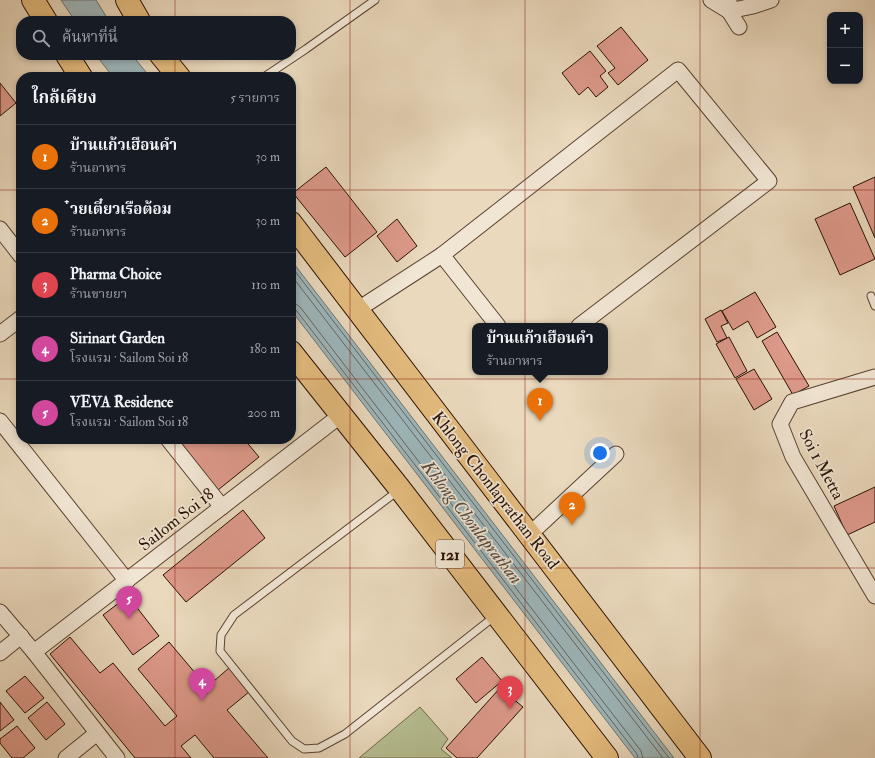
<!DOCTYPE html>
<html lang="th">
<head>
<meta charset="utf-8">
<style>
  :root { --surface:#171b24; --page:#20242c; --text:#f1f3f6; --muted:#9ea1a6; --line:#363941; --accent:#d93025 }
  body { margin:0; font-family:"IM FELL Double Pica","Noto Serif Thai",serif; background:var(--page); color:var(--text) }
  .controls { position:absolute; right:12px; top:12px; display:grid; overflow:hidden; border-radius:8px; box-shadow:0 2px 6px #0003 }
  .controls button { width:36px; height:36px; display:grid; place-items:center; padding:0; border:0; border-bottom:1px solid var(--line); background:var(--surface); color:var(--text); font:20px sans-serif }
  .you { position:absolute; left:600px; top:453px; width:14px; height:14px; margin:-10px; border:3px solid #fff; border-radius:50%; background:#1a73e8; box-shadow:0 0 0 6px #1a73e833 }
  .badge { display:grid; place-items:center; width:26px; height:26px; border-radius:50%; background:var(--accent); color:#fff; font-size:13px; font-weight:700 }
  .pin { position:absolute; translate:-50% -33px; filter:drop-shadow(0 1px 2px #0008) }
  .pin::after { content:''; position:absolute; top:21px; width:14px; height:12px; background:inherit; clip-path:polygon(0 0,100% 0,50% 100%) }
  .popup { position:absolute; left:472px; top:323px; width:136px; height:52px; box-sizing:border-box; display:grid; place-content:center; border-radius:8px; background:var(--surface); filter:drop-shadow(0 1px 3px #0005); font-size:13px; white-space:nowrap; color:var(--muted) }
  .popup b { font-size:15px; color:var(--text) }
  .popup::after { content:''; position:absolute; left:50%; top:100%; margin-left:-8px; border:8px solid transparent; border-top-color:var(--surface) }
  .list { margin:0; padding:0; list-style:none }
  h2 { display:flex; justify-content:space-between; align-items:center; height:52px; margin:0; padding:0 16px; font-size:17px }
  h2 small { font-size:13px; font-weight:400; color:var(--muted) }
  .list li { display:grid; grid-template-columns:26px 1fr auto; gap:12px; align-items:center; box-sizing:border-box; height:64px; padding:0 16px; border-top:1px solid var(--line) }
  .list b { display:block; font-size:15px; white-space:nowrap }
  .list p { margin:0; font-size:13px; white-space:nowrap; color:var(--muted) }
  .list em { font-size:13px; font-style:normal; color:var(--muted) }
  .icon { flex:none; width:22px; height:22px; fill:none; stroke:currentColor; stroke-width:2; stroke-linecap:round; stroke-linejoin:round }
  .map { position:relative; flex:none; width:875px; height:758px; overflow:hidden }
  .search { position:absolute; background:var(--surface); box-shadow:0 2px 6px #0003; left:16px; top:16px; width:280px; height:44px; display:flex; align-items:center; gap:10px; box-sizing:border-box; padding:0 14px; border-radius:16px; color:var(--muted); font-size:15px }
  .panel { position:absolute; background:var(--surface); box-shadow:0 2px 6px #0003; left:16px; top:72px; width:280px; height:372px; border-radius:16px }
  .map>svg:first-child { display:block }
</style>
</head>
<body>
<div class="map">
<svg width="875" height="758" viewBox="0 0 875 758">
  <rect width="100%" height="100%" fill="#ead9bd"/>
  <filter id="stains"><feTurbulence type="fractalNoise" baseFrequency=".005" numOctaves="4"/><feColorMatrix values="0 0 0 0 .2 0 0 0 0 .09 0 0 0 0 .02 0 0 0 .5 -.17"/></filter>
  <radialGradient id="worn" r=".72"><stop offset=".6" stop-color="#630" stop-opacity="0"/><stop offset="1" stop-color="#630" stop-opacity=".3"/></radialGradient>
  <path fill="#b6bf92" stroke="#70684a" d="M420 707 448 739 441 749 452 758H359Z"/>
  <g fill="#9db7bc" stroke="#6f7472">
    <path d="M61 0H96L109 21H75Z"/>
    <path d="M96 55H132L150 77H113Z"/>
    <path d="M291 260 674 758H635L291 310Z"/>
  </g>
  <g fill="none" stroke-linecap="round" stroke-linejoin="round">
    <g stroke="#646460" stroke-width="1">
      <path d="M291 266 669 758"/>
      <path d="M291 275 663 758"/>
      <path d="M291 303 296 304 300 307 641 751 643 758"/>
      <path d="M291 308 296 310 637 754 638 758"/>
    </g>
  </g>
  <g fill="#de9a8b" stroke="#2a1003">
    <path d="M621 27 648 60 618 85 608 73 615 68 597 46Z"/>
    <path d="M590 51 606 71 600 76 608 87 596 97 588 87 579 95 562 73Z"/>
    <path d="M0 83 16 103 0 116Z"/>
    <path d="M326 167 377 232 345 257 293 193Z"/>
    <path d="M875 177V238L853 187Z"/>
    <path d="M850 203 875 259 840 275 815 219Z"/>
    <path d="M397 219 417 246 397 262 377 236Z"/>
    <path d="M755 292 776 327 757 338 748 321 733 330 722 311Z"/>
    <path d="M721 310 728 323 721 326 727 338 717 342 705 319Z"/>
    <path d="M777 332 809 386 793 395 762 341Z"/>
    <path d="M729 337 747 371 735 378 716 344Z"/>
    <path d="M754 369 772 399 754 410 736 379Z"/>
    <path d="M178 439H244L259 457 218 490Z"/>
    <path d="M875 487V522L847 535 834 506Z"/>
    <path d="M243 510 265 538 186 602 163 575Z"/>
    <path d="M128 596 159 636 133 655 103 615Z"/>
    <path d="M70 637 100 673 113 663 165 726 177 716 138 669 169 642 207 687 229 668 249 692 227 710 268 758H214L195 735 181 746 191 758H135L50 654Z"/>
    <path d="M482 657 502 681 476 703 456 679Z"/>
    <path d="M25 676 44 698 25 713 6 691Z"/>
    <path d="M500 688 523 707 477 758H457L446 748Z"/>
    <path d="M0 702 14 720 0 731Z"/>
    <path d="M47 702 65 724 46 740 28 718Z"/>
    <path d="M17 726 35 748 23 758H12L0 743V739Z"/>
  </g>
  <g fill="none" stroke-linecap="round" stroke-linejoin="round">
    <g stroke="#5a4232" stroke-width="9">
      <g id="service">
        <path d="M264 77 306 49 375 0"/>
        <path d="M871 296 875 306"/>
        <path d="M399 490 234 615 221 635 220 651 292 741 304 749 319 748 345 734 495 616"/>
      </g>
    </g>
    <g stroke="#5a4232" stroke-width="17">
      <g id="minor">
        <path d="M711 0 729 11 753 6 771 0"/>
        <path d="M729 1V11L739 27"/>
        <path d="M0 229 21 256"/>
        <path d="M442 255 498 326"/>
        <path d="M357 310 442 255 678 70 769 181 579 326"/>
        <path d="M0 334 21 318"/>
        <path d="M875 377 792 402 780 424 793 457 875 596"/>
        <path d="M0 421 127 581"/>
        <path d="M168 439 222 507"/>
        <path d="M530 534 616 454"/>
        <path d="M0 612 34 652 117 758"/>
        <path d="M34 652 341 415"/>
        <path d="M0 653 21 636"/>
        <path d="M66 758 97 733"/>
      </g>
    </g>
    <g stroke="#2a1003" stroke-width="24">
      <g id="primary">
        <path d="M33 0 46 21"/>
        <path d="M127 0 139 21"/>
        <path d="M67 55 81 77"/>
        <path d="M161 55 179 77"/>
        <path d="M291 223 700 758"/>
        <path d="M291 352 400 489 607 758"/>
      </g>
    </g>
    <use href="#service" stroke="#f1e6d4" stroke-width="7"/>
    <use href="#minor" stroke="#f1e6d4" stroke-width="15"/>
    <use href="#primary" stroke="#e5bc7e" stroke-width="22"/>
  </g>
  <path fill="none" stroke="#8f2418" stroke-width="1" stroke-opacity="0.55" d="M175 0V21M350 0V758M525 0V758M700 0V758M175 55V77M0 190H21M291 190H875M0 379H21M291 379H875M175 439V758M0 568H875"/>
  <g text-anchor="middle" stroke-width="3.5" stroke-linejoin="round" paint-order="stroke">
    <rect fill="#f1e6d4" stroke="#665042" stroke-width="1" x="436" y="540" width="28" height="28" rx="3"/>
    <g font-size="16" font-weight="bold" fill="#2a1003">
      <text x="450" y="560">121</text>
    </g>
    <g font-size="17" fill="#2a1003" stroke="#f1e6d4">
      <text transform="translate(822 464) rotate(62)" y="6">Soi 1 Metta</text>
      <text transform="translate(496 490) rotate(52)" y="6">Khlong Chonlaprathan Road</text>
      <text transform="translate(176 519) rotate(-38)" y="6">Sailom Soi 18</text>
    </g>
    <g font-size="18" font-style="italic" fill="#524a44" stroke="#f1e6d4">
      <text transform="translate(472 522) rotate(52)" y="6">Khlong Chonlaprathan</text>
    </g>
  </g>
  <rect width="100%" height="100%" filter="url(#stains)"/>
  <rect width="100%" height="100%" fill="url(#worn)"/>
</svg>
<div class="controls">
<button>+</button>
<button>−</button>
</div>
<div class="you"></div>
<div class="pin badge" style="left:540px;top:421px;background:#e8710a">1</div>
<div class="popup"><b>บ้านแก้วเฮือนคำ</b>ร้านอาหาร</div>
<div class="pin badge" style="left:572px;top:525px;background:#e8710a">2</div>
<div class="pin badge" style="left:510px;top:709px;background:#e0444e">3</div>
<div class="pin badge" style="left:202px;top:701px;background:#d1479c">4</div>
<div class="pin badge" style="left:129px;top:619px;background:#d1479c">5</div>
<div class="search"><svg class="icon" aria-label="search" viewBox="0 0 24 24"><circle cx="10" cy="10" r="6"/><path d="M15 15l6 6"/></svg>ค้นหาที่นี่</div>
<section class="panel">
<h2>ใกล้เคียง<small>5 รายการ</small></h2>
<ul class="list">
<li><span class="badge" style="background:#e8710a">1</span><div><b>บ้านแก้วเฮือนคำ</b><p>ร้านอาหาร</p></div><em>30 m</em></li>
<li><span class="badge" style="background:#e8710a">2</span><div><b>๋วยเตี๋ยวเรือต้อม</b><p>ร้านอาหาร</p></div><em>30 m</em></li>
<li><span class="badge" style="background:#e0444e">3</span><div><b>Pharma Choice</b><p>ร้านขายยา</p></div><em>110 m</em></li>
<li><span class="badge" style="background:#d1479c">4</span><div><b>Sirinart Garden</b><p>โรงแรม · Sailom Soi 18</p></div><em>180 m</em></li>
<li><span class="badge" style="background:#d1479c">5</span><div><b>VEVA Residence</b><p>โรงแรม · Sailom Soi 18</p></div><em>200 m</em></li>
</ul>
</section>
</div>
</body>
</html>
